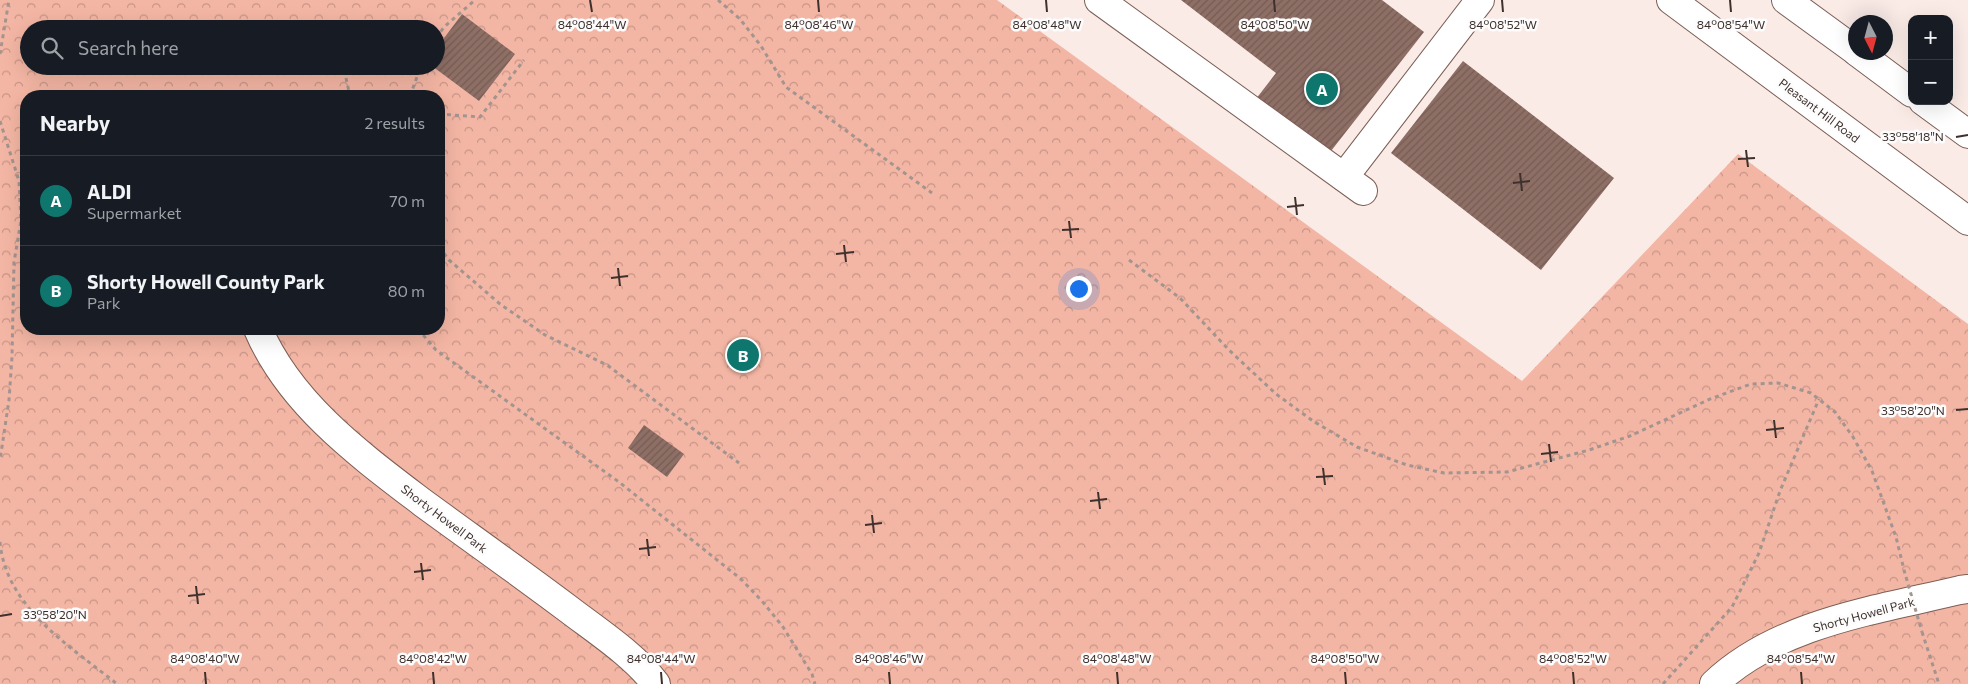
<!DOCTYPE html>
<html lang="en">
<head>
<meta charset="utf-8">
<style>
  :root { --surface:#171b24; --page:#242831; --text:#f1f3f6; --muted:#9ea1a6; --line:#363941; --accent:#0f766e }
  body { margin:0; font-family:Commissioner,sans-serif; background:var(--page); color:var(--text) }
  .controls { position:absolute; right:15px; top:15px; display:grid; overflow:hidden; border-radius:10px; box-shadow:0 5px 20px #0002 }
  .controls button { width:45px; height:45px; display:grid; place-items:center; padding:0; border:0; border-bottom:1px solid var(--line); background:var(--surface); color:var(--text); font:25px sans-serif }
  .compass { position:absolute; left:1848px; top:15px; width:45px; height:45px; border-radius:50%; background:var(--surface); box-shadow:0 5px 20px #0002; rotate:174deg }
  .you { position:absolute; left:1078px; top:288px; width:18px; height:18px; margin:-12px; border:4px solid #fff; border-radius:50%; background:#1a73e8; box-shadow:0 0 0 8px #1a73e833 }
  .badge { display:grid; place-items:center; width:32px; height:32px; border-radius:50%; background:var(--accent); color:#fff; font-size:16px; font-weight:700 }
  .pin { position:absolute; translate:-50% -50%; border:2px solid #fff; box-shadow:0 1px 5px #0006 }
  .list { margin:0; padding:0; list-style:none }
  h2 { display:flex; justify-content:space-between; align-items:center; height:65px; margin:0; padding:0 20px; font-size:21px }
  h2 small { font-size:16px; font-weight:400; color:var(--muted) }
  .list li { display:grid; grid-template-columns:32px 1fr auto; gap:15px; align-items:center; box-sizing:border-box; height:90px; padding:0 20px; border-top:1px solid var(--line) }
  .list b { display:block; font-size:19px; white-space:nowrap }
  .list p { margin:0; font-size:16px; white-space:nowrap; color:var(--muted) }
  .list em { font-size:16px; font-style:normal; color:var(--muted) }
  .icon { flex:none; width:28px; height:28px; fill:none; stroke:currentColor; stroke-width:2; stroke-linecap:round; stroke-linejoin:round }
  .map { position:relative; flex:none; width:1968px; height:684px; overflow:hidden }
  .search { position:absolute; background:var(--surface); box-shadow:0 5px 20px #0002; left:20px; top:20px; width:425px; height:55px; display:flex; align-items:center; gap:12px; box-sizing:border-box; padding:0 18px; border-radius:28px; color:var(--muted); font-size:19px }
  .panel { position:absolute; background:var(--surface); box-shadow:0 5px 20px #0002; left:20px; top:90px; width:425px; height:245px; border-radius:20px }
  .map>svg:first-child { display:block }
</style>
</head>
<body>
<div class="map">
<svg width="1968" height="684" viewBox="0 0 1968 684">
  <defs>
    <pattern id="forest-crowns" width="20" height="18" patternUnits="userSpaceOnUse" patternTransform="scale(1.25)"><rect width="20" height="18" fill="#f4b6a4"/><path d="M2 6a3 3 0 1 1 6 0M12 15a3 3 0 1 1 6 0" fill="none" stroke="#c79486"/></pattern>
    <pattern id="building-hatch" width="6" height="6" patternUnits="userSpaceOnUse" patternTransform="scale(1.25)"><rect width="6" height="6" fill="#8e6f66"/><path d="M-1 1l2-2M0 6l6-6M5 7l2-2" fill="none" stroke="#755c54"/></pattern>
  </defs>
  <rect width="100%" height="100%" fill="#faebe7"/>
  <path fill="url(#forest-crowns)" fill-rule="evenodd" d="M0 0H997L1522 381 1738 154 1968 324V684H0ZM29 29H436V66H29ZM26 96H439V329H26Z"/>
  <g fill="url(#building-hatch)">
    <path d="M1181 0H1382L1424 32 1324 160 1252 104 1276 73Z"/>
    <path d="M462 14 515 54 479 101 432 66H436V49Z"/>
    <path d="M1463 61 1614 178 1541 270 1391 153Z"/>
    <path d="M644 425 684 454 667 477 628 448Z"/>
  </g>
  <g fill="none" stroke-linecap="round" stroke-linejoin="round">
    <g stroke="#7d5f56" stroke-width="30">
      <g id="minor">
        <path d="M1099 0 1363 191"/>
        <path d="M1344 177 1480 0"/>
        <path d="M258 329C290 404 360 455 423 503 471 538 519 572 567 608 597 631 633 654 656 684"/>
        <path d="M1714 684C1778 623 1877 610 1960 590L1968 589"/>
      </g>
    </g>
    <g stroke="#7d5f56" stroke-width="30">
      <g id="highway">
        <path d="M1671 0 1968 221"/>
        <path d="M1786 0 1856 51"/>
        <path d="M1857 52 1912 93"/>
        <path d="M1923 101 1968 134"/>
      </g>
    </g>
    <g stroke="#a39490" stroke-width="3" stroke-dasharray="4 4" stroke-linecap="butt">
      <path d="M718 0 740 19 761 46 786 87 932 193"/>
      <path d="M436 38 444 27 475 0"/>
      <path d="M0 54 9 0"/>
      <path d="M346 78 350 96"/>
      <path d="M410 96 421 66"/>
      <path d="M439 114 480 117 524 60"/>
      <path d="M0 121 19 181 21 221 14 262 12 357 9 400 0 460"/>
      <path d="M439 247 449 260 500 304 545 335 607 365 739 463"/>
      <path d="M1129 260 1180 298 1229 350 1276 394 1313 421 1357 447 1407 465 1444 473 1507 472 1589 450 1630 436 1710 399 1751 384 1778 383 1811 393 1835 412 1853 437 1872 471 1896 537 1905 574"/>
      <path d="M418 329 436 350 619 482 741 579 762 601 783 627 812 674 815 684"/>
      <path d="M0 542C6 608 70 646 117 684"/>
      <path d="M1922 632 1939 684"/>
      <path d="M1663 684 1732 607 1759 553 1780 491 1819 399"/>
    </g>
    <use href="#minor" stroke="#fff" stroke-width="28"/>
    <use href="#highway" stroke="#fff" stroke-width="28"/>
    <path stroke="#a39490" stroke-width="3" stroke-dasharray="4 4" stroke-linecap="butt" d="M1906 577 1922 632"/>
  </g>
  <path fill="none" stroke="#3e302c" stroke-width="2" d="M590 0 592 12M818 0 819 12M1046 0 1047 12M1274 0 1275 12M1502 0 1503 12M1730 0 1731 12M1956 137 1968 135M1746 150 1748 167M1738 159 1755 158M1520 173 1522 191M1513 183 1530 181M1295 197 1297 215M1287 207 1304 205M1069 221 1071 238M1062 230 1079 229M844 245 846 262M836 254 854 252M618 268 620 286M611 278 628 276M1956 410 1968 409M1774 420 1776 438M1766 430 1784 428M1549 444 1551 462M1541 454 1558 452M1323 468 1325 485M1316 477 1333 476M1098 492 1100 509M1090 501 1107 499M872 515 874 533M865 525 882 523M647 539 649 556M639 549 656 547M421 563 423 580M414 572 431 570M196 586 198 604M188 596 205 594M0 616 12 614M205 672 206 684M433 672 434 684M661 672 662 684M889 672 890 684M1117 672 1118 684M1345 672 1346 684M1573 672 1574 684M1801 672 1802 684"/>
  <g text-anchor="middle" stroke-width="5" stroke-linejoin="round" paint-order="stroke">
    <g font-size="12" fill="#3e302c" stroke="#fcfcfc">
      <text transform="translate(1819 111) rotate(37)" y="4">Pleasant Hill Road</text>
      <text transform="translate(444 519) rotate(37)" y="4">Shorty Howell Park</text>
      <text transform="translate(1864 615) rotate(-15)" y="4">Shorty Howell Park</text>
    </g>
  </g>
  <g font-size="12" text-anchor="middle" fill="#3e302c" stroke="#fcfcfc" stroke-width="5" stroke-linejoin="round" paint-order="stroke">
    <text x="592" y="29">84°08'44"W</text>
    <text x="819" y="29">84°08'46"W</text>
    <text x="1047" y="29">84°08'48"W</text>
    <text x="1275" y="29">84°08'50"W</text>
    <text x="1503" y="29">84°08'52"W</text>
    <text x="1731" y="29">84°08'54"W</text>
    <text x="1913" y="141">33°58'18"N</text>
    <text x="1913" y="415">33°58'20"N</text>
    <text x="55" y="619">33°58'20"N</text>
    <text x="205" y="663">84°08'40"W</text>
    <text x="433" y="663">84°08'42"W</text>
    <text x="661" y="663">84°08'44"W</text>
    <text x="889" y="663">84°08'46"W</text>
    <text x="1117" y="663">84°08'48"W</text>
    <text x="1345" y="663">84°08'50"W</text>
    <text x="1573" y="663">84°08'52"W</text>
    <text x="1801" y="663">84°08'54"W</text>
  </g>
</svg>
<div class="controls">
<button>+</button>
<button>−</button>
</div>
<svg class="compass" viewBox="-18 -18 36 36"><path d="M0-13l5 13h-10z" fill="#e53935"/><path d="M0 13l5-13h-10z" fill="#9ea1a6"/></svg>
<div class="you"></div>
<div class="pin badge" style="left:1322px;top:89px">A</div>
<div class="pin badge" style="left:743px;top:355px">B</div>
<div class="search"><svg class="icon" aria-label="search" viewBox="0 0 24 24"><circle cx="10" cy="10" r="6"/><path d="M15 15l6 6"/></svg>Search here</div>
<section class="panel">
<h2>Nearby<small>2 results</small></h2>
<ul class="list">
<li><span class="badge">A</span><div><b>ALDI</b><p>Supermarket</p></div><em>70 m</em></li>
<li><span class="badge">B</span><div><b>Shorty Howell County Park</b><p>Park</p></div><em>80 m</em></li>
</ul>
</section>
</div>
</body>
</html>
